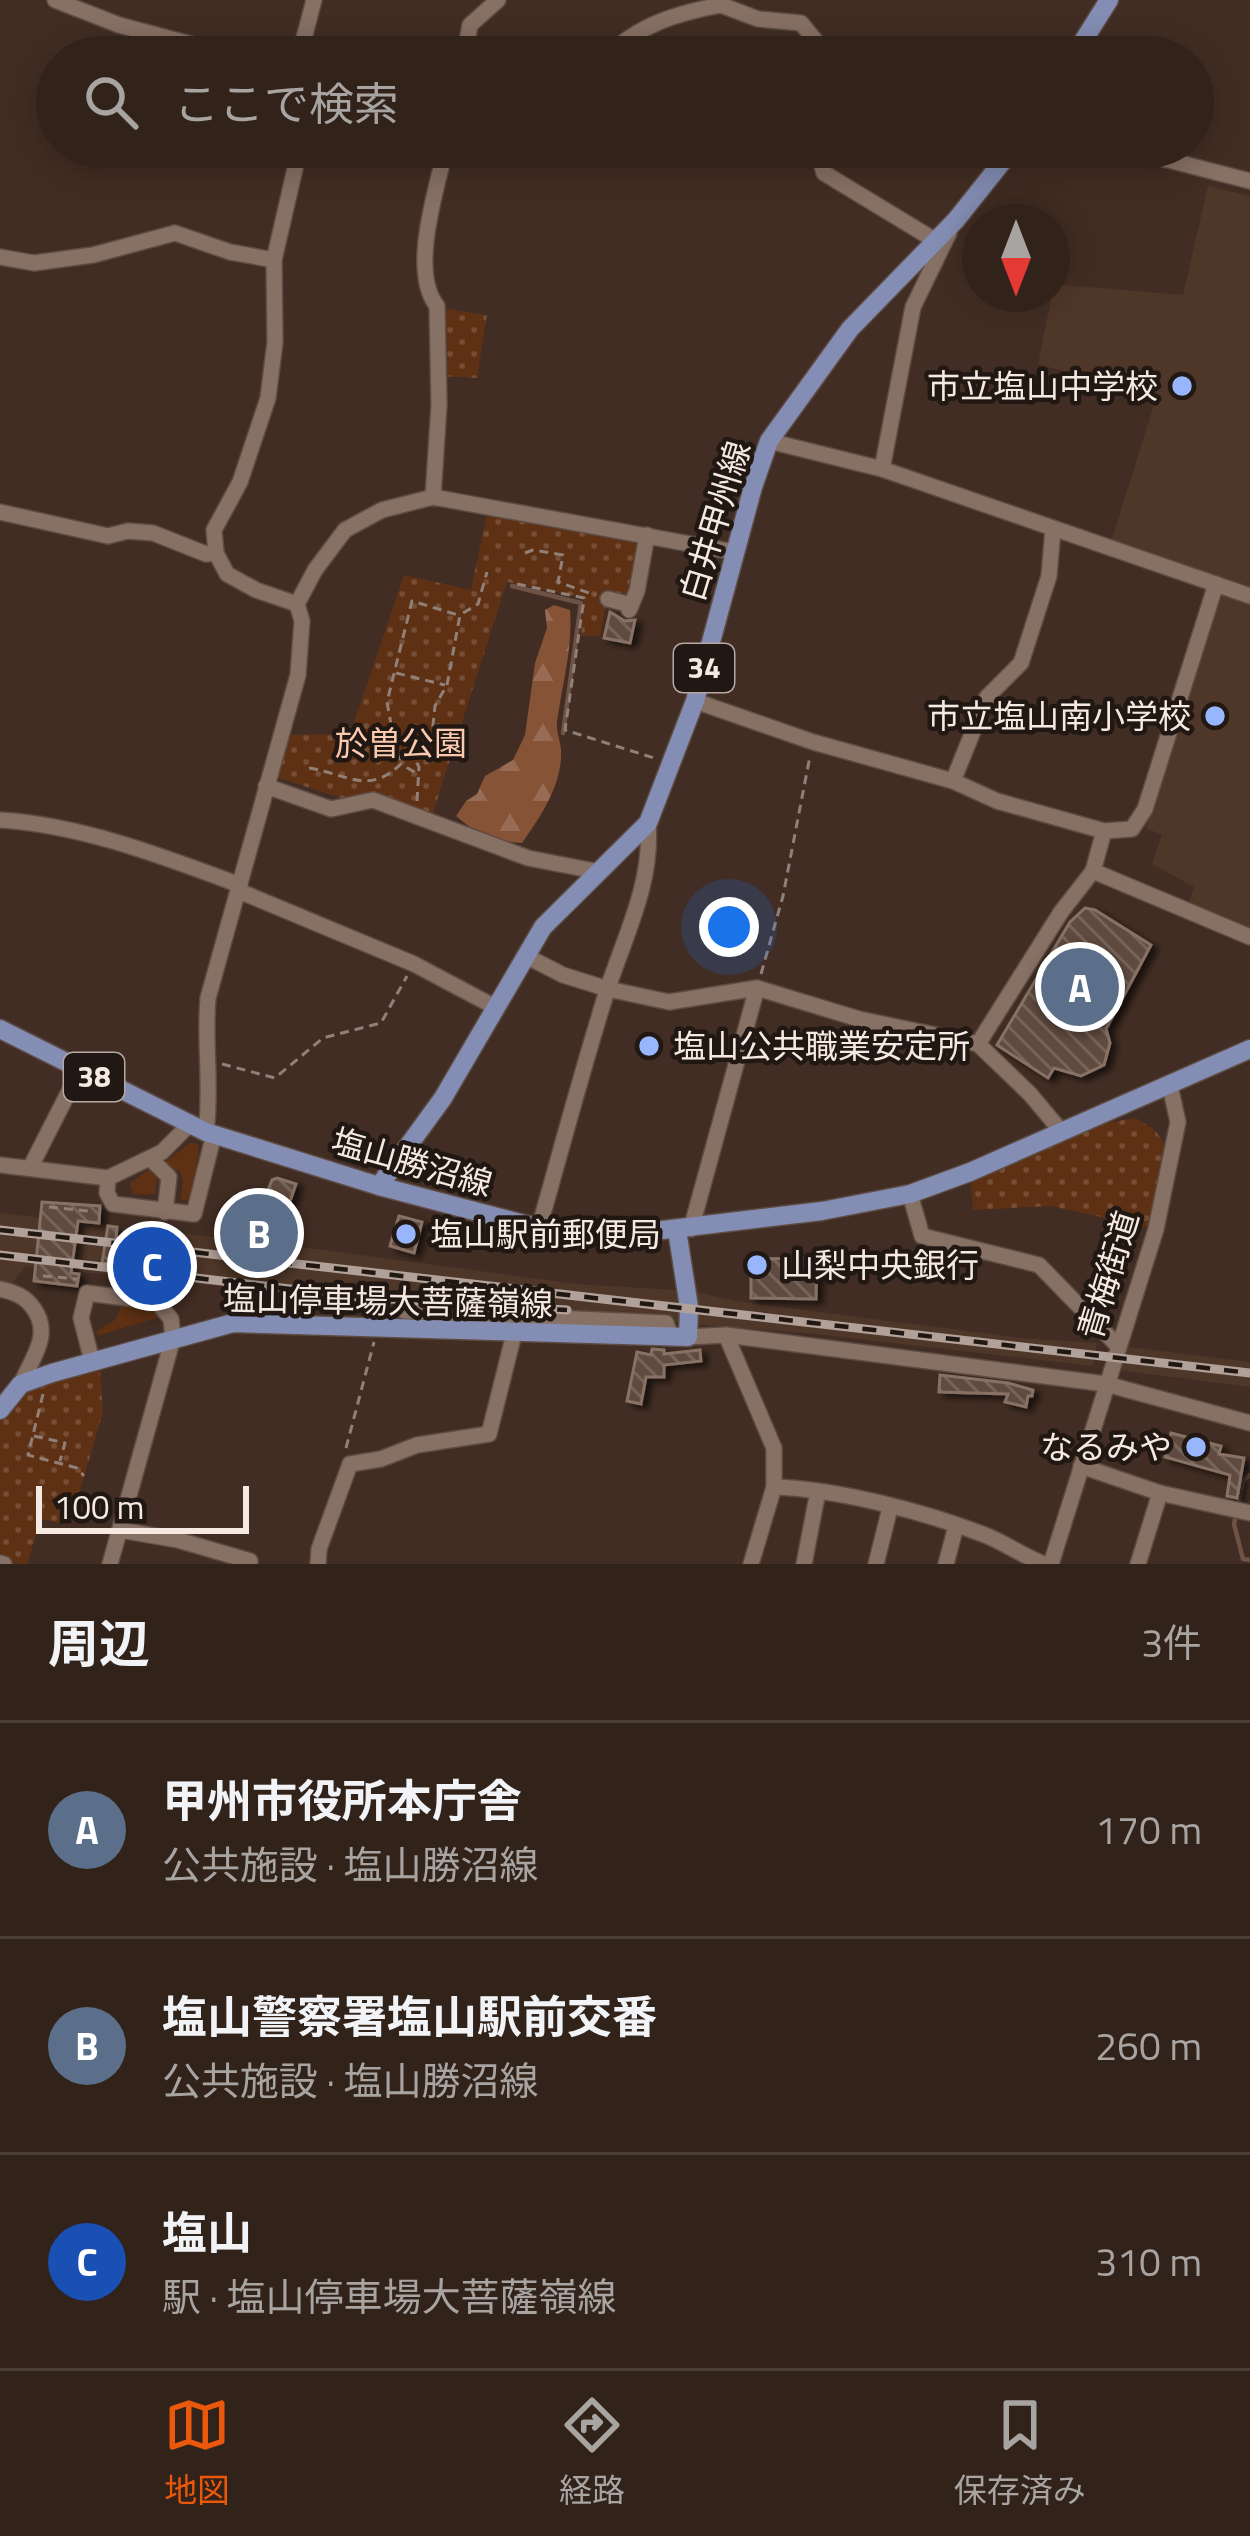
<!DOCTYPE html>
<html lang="ja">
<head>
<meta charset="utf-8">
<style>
  :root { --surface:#31221a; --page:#3d2f27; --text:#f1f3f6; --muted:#a8a4a2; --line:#4c3f39; --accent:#ea580c }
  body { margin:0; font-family:"Titillium Web","Noto Sans JP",sans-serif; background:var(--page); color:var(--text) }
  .compass { position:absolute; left:962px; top:204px; width:108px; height:108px; border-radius:50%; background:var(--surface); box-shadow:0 6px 30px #0003; rotate:180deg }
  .scale { position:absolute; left:36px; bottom:30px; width:213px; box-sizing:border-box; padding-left:12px; border:6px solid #f6e9e2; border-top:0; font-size:33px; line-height:42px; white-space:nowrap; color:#f6e9e2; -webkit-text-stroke:9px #211813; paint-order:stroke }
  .you { position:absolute; left:729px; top:927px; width:42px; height:42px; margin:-30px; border:9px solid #fff; border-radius:50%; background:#1a73e8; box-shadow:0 0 0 18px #1a73e833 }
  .badge { display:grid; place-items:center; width:78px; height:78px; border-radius:50%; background:var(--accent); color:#fff; font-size:39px; font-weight:700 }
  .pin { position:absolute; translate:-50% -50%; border:6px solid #fff; box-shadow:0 3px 12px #0006 }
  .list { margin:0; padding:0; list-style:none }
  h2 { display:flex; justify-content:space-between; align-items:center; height:156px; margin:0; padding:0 48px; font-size:51px }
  h2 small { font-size:39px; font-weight:400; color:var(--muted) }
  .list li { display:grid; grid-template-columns:78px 1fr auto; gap:36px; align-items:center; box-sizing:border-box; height:216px; padding:0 48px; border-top:3px solid var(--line) }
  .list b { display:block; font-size:45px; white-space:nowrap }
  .list p { margin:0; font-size:39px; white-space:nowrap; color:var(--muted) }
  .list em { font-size:39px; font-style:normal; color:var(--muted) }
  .icon { flex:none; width:66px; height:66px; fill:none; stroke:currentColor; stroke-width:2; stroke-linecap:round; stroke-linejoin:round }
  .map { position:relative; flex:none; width:1250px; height:1564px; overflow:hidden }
  .search { position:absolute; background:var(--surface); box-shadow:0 6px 30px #0003; left:36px; right:36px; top:36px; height:132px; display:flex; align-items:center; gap:30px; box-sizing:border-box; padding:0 42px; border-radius:66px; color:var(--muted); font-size:45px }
  .sheet { height:804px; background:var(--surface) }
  nav { display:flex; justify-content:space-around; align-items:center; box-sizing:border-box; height:168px; border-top:3px solid var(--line); background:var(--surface); font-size:33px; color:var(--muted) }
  nav a { display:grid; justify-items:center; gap:6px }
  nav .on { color:var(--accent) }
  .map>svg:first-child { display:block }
</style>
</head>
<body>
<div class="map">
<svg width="1250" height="1564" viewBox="0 0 1250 1564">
  <defs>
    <pattern id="forest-firs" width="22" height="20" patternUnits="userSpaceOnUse" patternTransform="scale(3)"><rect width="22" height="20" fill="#865337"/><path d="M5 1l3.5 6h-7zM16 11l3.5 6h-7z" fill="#986c54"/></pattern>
    <pattern id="park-dots" width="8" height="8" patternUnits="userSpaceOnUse" patternTransform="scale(3)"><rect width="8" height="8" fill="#5e3014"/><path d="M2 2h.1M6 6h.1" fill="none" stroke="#764e36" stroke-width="1.8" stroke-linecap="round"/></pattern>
    <pattern id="building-back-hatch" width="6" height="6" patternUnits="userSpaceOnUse" patternTransform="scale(3)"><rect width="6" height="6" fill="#604b40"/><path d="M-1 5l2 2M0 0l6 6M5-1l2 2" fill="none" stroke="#77655b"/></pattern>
    <filter id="shadow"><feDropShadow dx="6" dy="4" stdDeviation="3" flood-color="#0009"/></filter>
  </defs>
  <rect width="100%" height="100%" fill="#412d23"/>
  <g fill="#4e3628">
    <path d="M1208 186 1250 196V587L1112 539 1156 398 1038 364 1054 284 1183 295Z"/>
    <path d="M1219 594 1250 605V931L1187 907 1194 887 1152 864 1162 835 1146 828Z"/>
    <path d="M0 1213 294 1246 577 1284 691 1291 736 1301 1021 1338 1097 1343 1093 1366 814 1334 207 1285 26 1266 10 1285 0 1283Z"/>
    <path d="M1121 1346 1250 1362V1387L1117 1370Z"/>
  </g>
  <g fill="#5e3014">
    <path d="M191 1142 199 1145 192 1201 181 1200 183 1180 180 1171 167 1168 165 1162Z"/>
    <path d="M151 1168 157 1178 155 1194H133L130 1183Z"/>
    <path d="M122 1305 156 1308 160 1317 97 1336V1331L115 1320Z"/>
  </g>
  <path fill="url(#forest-firs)" d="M554 605 570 610C573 648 562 685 557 722 556 731 560 740 561 749 563 784 541 816 522 843 496 842 476 834 456 816L466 801 477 794 485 776 513 760 525 735 535 663 547 628 545 610Z"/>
  <g fill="url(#park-dots)">
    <path d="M441 308 487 315 477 378 441 376Z"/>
    <path d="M488 508 644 534 631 600 608 595 600 636H581L584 598 507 582 431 819 357 803 269 775 282 735 350 734 404 575 471 590Z"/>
    <path d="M1136 1118 1155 1130 1173 1157 1156 1229 1051 1206 973 1210 970 1172 1061 1131Z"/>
    <path d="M99 1360 103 1412 70 1525 41 1519 27 1564 0 1563V1410L21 1384Z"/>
  </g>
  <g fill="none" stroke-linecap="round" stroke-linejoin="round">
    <g stroke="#6e5244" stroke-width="4.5">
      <path d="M512 586 581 603 563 733"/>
      <path d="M1250 1475 1243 1481 1234 1524 1243 1559 1250 1560"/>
    </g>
  </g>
  <g fill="url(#building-back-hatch)" stroke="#887165" stroke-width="3" filter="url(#shadow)">
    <path d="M610 612 625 621 635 620 630 643 604 638Z"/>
    <path d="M1085 908 1095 910 1151 945 1106 1029 1110 1043 1104 1065 1081 1076 1054 1068 1048 1078 997 1045 1070 922Z"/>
    <path d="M277 1178 296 1184 285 1216 280 1215 276 1244 254 1241 256 1220 272 1180Z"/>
    <path d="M42 1202 100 1206 99 1223 78 1221 71 1273 79 1274 77 1286 34 1281Z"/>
    <path d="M399 1216 422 1222 414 1253 390 1246Z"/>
    <path d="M108 1226 117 1227 114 1264 102 1263Z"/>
    <path d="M817 1258 816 1299 751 1298V1259Z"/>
    <path d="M652 1349 664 1350V1354L700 1350 701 1361 664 1365V1377H646L641 1404 627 1401 637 1352 651 1355Z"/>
    <path d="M940 1375 1008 1383 1033 1390 1032 1396H1028L1026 1407 1005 1402 1008 1394 939 1392Z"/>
    <path d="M1171 1433 1221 1446 1219 1454 1244 1458 1237 1498 1227 1496 1230 1475 1165 1457Z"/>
  </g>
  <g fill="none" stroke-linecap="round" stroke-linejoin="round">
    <g stroke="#5d4c43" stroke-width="18">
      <g id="minor">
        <path d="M55 0 119 25 239 57"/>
        <path d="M722 0 721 5 758 19 801 23 829 57"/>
        <path d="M299 57 314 0"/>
        <path d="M464 57 470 25 498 0"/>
        <path d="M607 57C637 25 678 13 721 5"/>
        <path d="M828 147 822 166 824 173 936 241"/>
        <path d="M1118 147 1250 181"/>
        <path d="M0 257 34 263 93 255 175 233 230 252 274 260"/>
        <path d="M769 441 882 469 1250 596"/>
        <path d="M882 469 913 307 949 233"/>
        <path d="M433 497 439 405 437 306C409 271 437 188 446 147"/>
        <path d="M0 512 108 536 128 531 153 533 206 554 216 553"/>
        <path d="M608 599 631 605"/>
        <path d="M297 604 256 590 227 574 216 553 214 530 240 482 268 398 275 342 274 260 300 147"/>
        <path d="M629 610 637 591 647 535"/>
        <path d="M695 701 813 742 953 781 997 801 1104 831 1132 829 1145 809 1216 584"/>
        <path d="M953 781 987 697 1021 663 1049 576 1053 529"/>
        <path d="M266 786 331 809 373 800 528 858 600 872"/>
        <path d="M0 820C82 825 164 857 240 885"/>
        <path d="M1093 871 1250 937"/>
        <path d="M239 891 414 964 495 1007"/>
        <path d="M526 956 563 975 608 989 669 1002 757 988 859 1019 978 1044 1030 1094 1061 1131"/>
        <path d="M978 1044 1061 912 1093 871 1104 831"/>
        <path d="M189 1125 162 1152 108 1178 107 1193 113 1204 194 1214 214 1134"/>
        <path d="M206 1132C212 1087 204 1043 208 998L298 675 302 621 297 604 315 570 345 530 382 510 433 497 734 552"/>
        <path d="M150 1158 169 1177 165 1212"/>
        <path d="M0 1165 108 1178"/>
        <path d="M30 1168 80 1070"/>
        <path d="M910 1194 922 1236 1039 1265 1117 1345"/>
        <path d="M539 1228C561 1150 582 1071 606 994 624 937 653 884 648 823"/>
        <path d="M691 1229 757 988"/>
        <path d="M0 1289C15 1292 26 1297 34 1309 52 1335 32 1358 21 1384"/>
        <path d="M404 1311 666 1323 671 1337"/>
        <path d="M726 1335 774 1448V1487L751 1564"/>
        <path d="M688 1337 726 1335 1106 1384 1250 1423"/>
        <path d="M92 1361 81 1318 87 1293 157 1302 171 1319 173 1338 110 1564"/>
        <path d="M1081 1466 1160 1493 1250 1513"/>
        <path d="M774 1487C838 1489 925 1512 985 1535 1005 1543 1023 1556 1044 1564"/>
        <path d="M120 1530 178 1540 250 1561"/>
        <path d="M0 1563 4 1564"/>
        <path d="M318 1564 319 1549 350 1464 381 1459 417 1445 489 1434 515 1330"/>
        <path d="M804 1564 818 1491"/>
        <path d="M876 1564 890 1508"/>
        <path d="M946 1564 956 1526"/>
        <path d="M1051 1564 1156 1229 1178 1122 1170 1086"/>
        <path d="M1138 1564 1160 1493"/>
      </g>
    </g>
    <g stroke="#5d4c43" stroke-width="21">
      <g id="major">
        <path d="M1073 57 1109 0"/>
        <path d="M0 1029 206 1132 379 1186 539 1228 621 1235 822 1211 910 1194 970 1172 1250 1049"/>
        <path d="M379 1186 443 1098 543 927 648 823 695 701 753 487 769 441 850 329 956 220 1014 147"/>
        <path d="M0 1410 21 1384 52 1373 233 1323 688 1337 689 1307 677 1230"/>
      </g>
    </g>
    <g stroke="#918077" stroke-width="3" stroke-dasharray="9 6" stroke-linecap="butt">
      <path d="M525 553 533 550 563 555 558 582 595 595"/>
      <path d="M517 584 584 598 565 730 654 758"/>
      <path d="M396 673 445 685"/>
      <path d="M393 737 400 762"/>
      <path d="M409 748 393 735 387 702 412 601 458 615"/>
      <path d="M309 768C350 775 368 795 401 764L416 773"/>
      <path d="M417 801 419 767 410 749 417 738 432 734 435 706 447 685 460 615 478 604 487 572"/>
      <path d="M761 974 783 896 810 756"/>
      <path d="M222 1064 275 1078 323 1038 381 1023 407 976"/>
      <path d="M49 1207 88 1211"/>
      <path d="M43 1276 77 1279"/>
      <path d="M43 1394 28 1455 77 1468 84 1476"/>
      <path d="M34 1436 65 1443 60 1461"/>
      <path d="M346 1448 374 1342"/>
    </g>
    <use href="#minor" stroke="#877064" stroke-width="15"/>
    <use href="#major" stroke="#848db3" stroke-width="18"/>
    <g stroke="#b1a199" stroke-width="9">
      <g id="rail">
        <path d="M0 1230 1250 1373"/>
        <path d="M0 1255 359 1297 567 1310"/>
      </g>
    </g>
    <use href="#rail" stroke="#211813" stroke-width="4.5" stroke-dasharray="14" stroke-linecap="butt"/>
  </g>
  <g fill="#97b6fd" stroke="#211813" stroke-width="4.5">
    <circle cx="1182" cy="386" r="12"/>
    <circle cx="1215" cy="716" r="12"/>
    <circle cx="649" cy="1046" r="12"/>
    <circle cx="406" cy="1234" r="12"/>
    <circle cx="757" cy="1265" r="12"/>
    <circle cx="1196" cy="1447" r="12"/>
  </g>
  <g text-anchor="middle" stroke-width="9" stroke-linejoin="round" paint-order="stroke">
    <g fill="#211813" stroke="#b6aaa4" stroke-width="3">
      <rect x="674" y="644" width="60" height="48" rx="9"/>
      <rect x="64" y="1053" width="60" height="48" rx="9"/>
    </g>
    <g font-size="30" font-weight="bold" fill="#f6e9e2">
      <text x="704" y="678">34</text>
      <text x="94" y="1087">38</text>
    </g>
    <g font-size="33" fill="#f6e9e2" stroke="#211813" text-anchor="end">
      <text x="1158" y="398">市立塩山中学校</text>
      <text x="1191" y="728">市立塩山南小学校</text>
      <text x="673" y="1058" text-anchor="start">塩山公共職業安定所</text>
      <text x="430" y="1246" text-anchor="start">塩山駅前郵便局</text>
      <text x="781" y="1277" text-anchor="start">山梨中央銀行</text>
      <text x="1172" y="1459">なるみや</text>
    </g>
    <g font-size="33" fill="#f6e9e2" stroke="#211813">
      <text transform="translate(715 521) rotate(-73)" y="12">白井甲州線</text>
      <text transform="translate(412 1162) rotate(16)" y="12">塩山勝沼線</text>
      <text transform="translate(1108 1275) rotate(-73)" y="12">青梅街道</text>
      <text transform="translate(388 1301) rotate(1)" y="12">塩山停車場大菩薩嶺線</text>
    </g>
    <g font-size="33" fill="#fac9af" stroke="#211813">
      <text x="401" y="755">於曽公園</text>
    </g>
  </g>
</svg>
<svg class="compass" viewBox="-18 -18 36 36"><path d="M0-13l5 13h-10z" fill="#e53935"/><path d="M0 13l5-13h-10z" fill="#a8a4a2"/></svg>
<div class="scale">100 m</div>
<div class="you"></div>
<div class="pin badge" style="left:1080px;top:987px;background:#5c6f8a">A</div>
<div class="pin badge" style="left:259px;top:1233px;background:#5c6f8a">B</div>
<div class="pin badge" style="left:152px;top:1266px;background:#1a4fb4">C</div>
<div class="search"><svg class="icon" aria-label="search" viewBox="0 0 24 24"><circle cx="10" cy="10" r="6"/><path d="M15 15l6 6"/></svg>ここで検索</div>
</div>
<section class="sheet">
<h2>周辺<small>3件</small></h2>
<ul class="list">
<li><span class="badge" style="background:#5c6f8a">A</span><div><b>甲州市役所本庁舎</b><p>公共施設 · 塩山勝沼線</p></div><em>170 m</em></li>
<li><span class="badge" style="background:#5c6f8a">B</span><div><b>塩山警察署塩山駅前交番</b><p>公共施設 · 塩山勝沼線</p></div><em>260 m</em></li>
<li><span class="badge" style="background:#1a4fb4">C</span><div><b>塩山</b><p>駅 · 塩山停車場大菩薩嶺線</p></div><em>310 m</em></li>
</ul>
</section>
<nav>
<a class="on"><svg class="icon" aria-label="map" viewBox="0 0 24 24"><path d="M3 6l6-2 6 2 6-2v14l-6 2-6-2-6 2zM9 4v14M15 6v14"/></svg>地図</a>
<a><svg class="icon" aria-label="directions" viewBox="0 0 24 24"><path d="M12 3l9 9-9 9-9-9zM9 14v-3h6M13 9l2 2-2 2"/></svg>経路</a>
<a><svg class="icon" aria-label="saved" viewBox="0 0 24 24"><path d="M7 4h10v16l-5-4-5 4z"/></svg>保存済み</a>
</nav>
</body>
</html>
